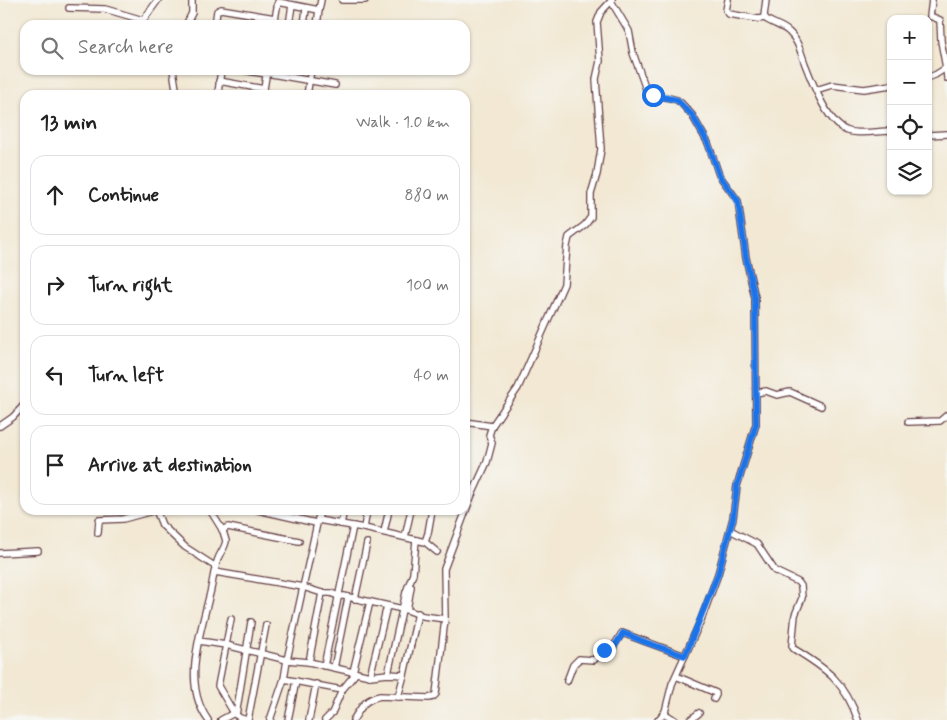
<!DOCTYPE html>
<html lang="en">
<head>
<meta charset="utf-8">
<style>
  :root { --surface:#fff; --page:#f6f6f6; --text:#222; --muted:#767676; --line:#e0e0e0 }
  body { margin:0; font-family:Mynerve,sans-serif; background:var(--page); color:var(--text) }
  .controls { position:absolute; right:15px; top:15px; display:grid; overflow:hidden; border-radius:10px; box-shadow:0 1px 4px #0004 }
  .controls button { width:45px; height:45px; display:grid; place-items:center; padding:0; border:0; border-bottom:1px solid var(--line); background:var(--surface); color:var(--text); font:25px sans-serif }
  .stop { position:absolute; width:15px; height:15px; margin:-11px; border:4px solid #1a73e8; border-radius:50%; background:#fff }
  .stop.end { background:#1a73e8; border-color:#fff; box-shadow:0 1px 5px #0008 }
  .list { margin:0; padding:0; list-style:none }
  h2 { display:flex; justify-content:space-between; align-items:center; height:65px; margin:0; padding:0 20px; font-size:21px }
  h2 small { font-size:16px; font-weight:400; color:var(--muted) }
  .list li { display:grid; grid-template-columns:32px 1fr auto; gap:15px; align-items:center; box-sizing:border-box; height:80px; margin:0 10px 10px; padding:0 10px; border:1px solid var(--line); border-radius:15px }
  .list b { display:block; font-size:19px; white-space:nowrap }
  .list em { font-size:16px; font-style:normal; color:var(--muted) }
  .icon { flex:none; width:28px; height:28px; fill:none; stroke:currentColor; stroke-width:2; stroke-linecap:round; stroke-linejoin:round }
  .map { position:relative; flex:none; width:947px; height:720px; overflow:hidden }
  .search { position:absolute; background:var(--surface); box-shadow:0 1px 4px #0004; left:20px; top:20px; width:450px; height:55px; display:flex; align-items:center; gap:12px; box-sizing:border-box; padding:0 18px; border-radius:15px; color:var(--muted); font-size:19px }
  .panel { position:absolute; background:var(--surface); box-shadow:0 1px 4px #0004; left:20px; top:90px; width:450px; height:425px; border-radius:15px }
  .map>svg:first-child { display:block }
</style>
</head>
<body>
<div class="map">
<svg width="947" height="720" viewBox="0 0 947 720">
  <rect width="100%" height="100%" fill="#f6f6f2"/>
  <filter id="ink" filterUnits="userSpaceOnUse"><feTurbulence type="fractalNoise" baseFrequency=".02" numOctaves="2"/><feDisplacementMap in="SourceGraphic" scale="10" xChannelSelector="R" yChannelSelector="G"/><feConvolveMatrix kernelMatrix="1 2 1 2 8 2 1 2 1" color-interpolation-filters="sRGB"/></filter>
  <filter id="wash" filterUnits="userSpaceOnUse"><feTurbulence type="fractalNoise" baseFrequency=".0096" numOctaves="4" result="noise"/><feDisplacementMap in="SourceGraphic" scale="20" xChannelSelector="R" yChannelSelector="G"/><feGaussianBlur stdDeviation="1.12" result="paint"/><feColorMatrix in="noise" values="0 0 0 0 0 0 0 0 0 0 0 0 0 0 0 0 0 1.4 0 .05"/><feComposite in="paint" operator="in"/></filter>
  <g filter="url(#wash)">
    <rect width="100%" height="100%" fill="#f2e8d3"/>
  </g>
  <g filter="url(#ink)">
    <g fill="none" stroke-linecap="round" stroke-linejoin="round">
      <g stroke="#633d44" stroke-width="8">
        <g id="minor">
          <path d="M342 0H365"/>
          <path d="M728 0 726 10 729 14 758 19 765 18"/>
          <path d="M766 0 764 16 766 19C773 24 783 26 789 32 798 40 801 53 805 64 812 82 828 125 848 131 861 135 877 131 891 131"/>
          <path d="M611 1 629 31 633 53 647 92 677 100 681 103 692 115 708 143 719 175 738 201 746 258 755 298 756 424 737 486 733 518 718 574 701 620 672 684 665 712 658 720"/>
          <path d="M69 8 105 9 143 20"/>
          <path d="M187 23 198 25"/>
          <path d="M142 25 144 19 158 0"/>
          <path d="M186 25 192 13V0"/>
          <path d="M215 25 217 11 221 9 275 18"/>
          <path d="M274 25 278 2 319 10 321 0"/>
          <path d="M289 25 292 5"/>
          <path d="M304 25 306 9"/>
          <path d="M317 25 319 10"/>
          <path d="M946 68 947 78"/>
          <path d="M173 70 177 95"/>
          <path d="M221 70 218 93 221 95"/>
          <path d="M242 70 266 74"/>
          <path d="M266 73 335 85"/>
          <path d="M928 77 935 75 946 68 941 41 940 20 930 16 932 0"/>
          <path d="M219 81 264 89"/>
          <path d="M816 90 832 85 864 89 891 85"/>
          <path d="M263 93 279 95"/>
          <path d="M263 95 267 70"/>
          <path d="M307 95 311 70"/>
          <path d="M928 135 947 134"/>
          <path d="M756 393 766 391 777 395 790 392 821 406"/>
          <path d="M465 422 492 426 518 388 564 284 567 246 569 237 585 225 591 217V194L597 174 601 149 596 79 600 61 597 22 601 12 612 0"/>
          <path d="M908 422 940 421 947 415"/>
          <path d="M0 426 13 417 25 404"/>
          <path d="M156 510 162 525 185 547 216 567"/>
          <path d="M258 510 316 523"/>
          <path d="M318 520 364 528 425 542 437 552"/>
          <path d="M341 524 344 510"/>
          <path d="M364 528 367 510"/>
          <path d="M222 530 228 527 299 541"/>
          <path d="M730 530 757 544 775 571 798 582 801 586 802 598 795 615 792 646 794 649C827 669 845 682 858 720"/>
          <path d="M384 532 389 510"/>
          <path d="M98 533 99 520 123 519 156 510"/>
          <path d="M405 537 411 510"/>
          <path d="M425 542 428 533 432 510"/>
          <path d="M0 553 38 551"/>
          <path d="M215 572 303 587 322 593H331L338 596H344L407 610 423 616 445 619"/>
          <path d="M355 599 367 543"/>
          <path d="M407 610 411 587"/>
          <path d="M231 619 218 686 234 713"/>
          <path d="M199 641 226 645 287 660 309 662 370 676 388 674 404 675 398 697"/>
          <path d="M309 662 322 593"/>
          <path d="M324 666 353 526"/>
          <path d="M334 668 348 598"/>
          <path d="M353 672 370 602"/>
          <path d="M388 674 406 592 413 574 416 540"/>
          <path d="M404 675 418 613"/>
          <path d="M370 676 387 606"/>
          <path d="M676 676 716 693V695L714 699"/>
          <path d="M284 679 342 690"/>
          <path d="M567 681 573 665 579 659 594 660 603 650 612 649 622 633 685 656"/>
          <path d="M664 713 675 720"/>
          <path d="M236 715 251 622"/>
          <path d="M208 720C182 684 200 635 209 597 213 584 213 571 218 559 220 553 225 548 226 541L223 531 210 510"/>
          <path d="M221 720 234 713 240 718 247 720"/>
          <path d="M248 720 266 625"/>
          <path d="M270 720 284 679 287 660 320 510"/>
          <path d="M288 720 296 681"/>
          <path d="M309 720 316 684"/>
          <path d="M325 720 332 713 342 690 356 673"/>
          <path d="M353 720C362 707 363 700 380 696L429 698 433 697 436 694 445 619 444 569 471 497 487 462 492 443 489 435 492 426"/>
          <path d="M690 720 699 713"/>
        </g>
      </g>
      <use href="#minor" stroke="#fff" stroke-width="5.5"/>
    </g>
  </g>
  <g fill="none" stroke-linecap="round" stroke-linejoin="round" filter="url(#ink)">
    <path stroke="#1a73e8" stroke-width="6" d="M604 650H612L623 633 645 642 685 656 718 574 733 518 737 486 756 424 755 298 746 258 738 201 719 175 708 143 692 115 677 100 653 95"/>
  </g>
</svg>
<div class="controls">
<button>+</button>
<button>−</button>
<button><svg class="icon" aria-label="locate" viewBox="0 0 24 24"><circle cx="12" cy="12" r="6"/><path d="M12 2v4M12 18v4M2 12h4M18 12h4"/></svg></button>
<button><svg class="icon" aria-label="layers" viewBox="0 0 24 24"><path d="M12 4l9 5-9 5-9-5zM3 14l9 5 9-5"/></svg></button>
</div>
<div class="stop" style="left:653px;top:95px"></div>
<div class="stop end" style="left:604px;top:650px"></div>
<div class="search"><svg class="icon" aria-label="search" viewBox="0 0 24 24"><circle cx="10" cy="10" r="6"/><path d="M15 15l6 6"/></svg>Search here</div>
<section class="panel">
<h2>13 min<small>Walk · 1.0 km</small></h2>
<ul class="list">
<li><svg class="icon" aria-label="ahead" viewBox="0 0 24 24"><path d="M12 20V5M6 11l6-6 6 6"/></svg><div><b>Continue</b></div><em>880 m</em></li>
<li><svg class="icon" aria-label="right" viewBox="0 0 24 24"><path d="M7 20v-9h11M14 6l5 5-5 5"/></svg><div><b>Turn right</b></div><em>100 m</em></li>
<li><svg class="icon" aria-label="left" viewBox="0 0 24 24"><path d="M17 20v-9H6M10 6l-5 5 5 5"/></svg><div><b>Turn left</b></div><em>40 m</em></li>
<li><svg class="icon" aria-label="arrive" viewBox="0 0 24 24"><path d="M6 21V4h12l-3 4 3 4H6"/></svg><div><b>Arrive at destination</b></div></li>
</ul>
</section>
</div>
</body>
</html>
